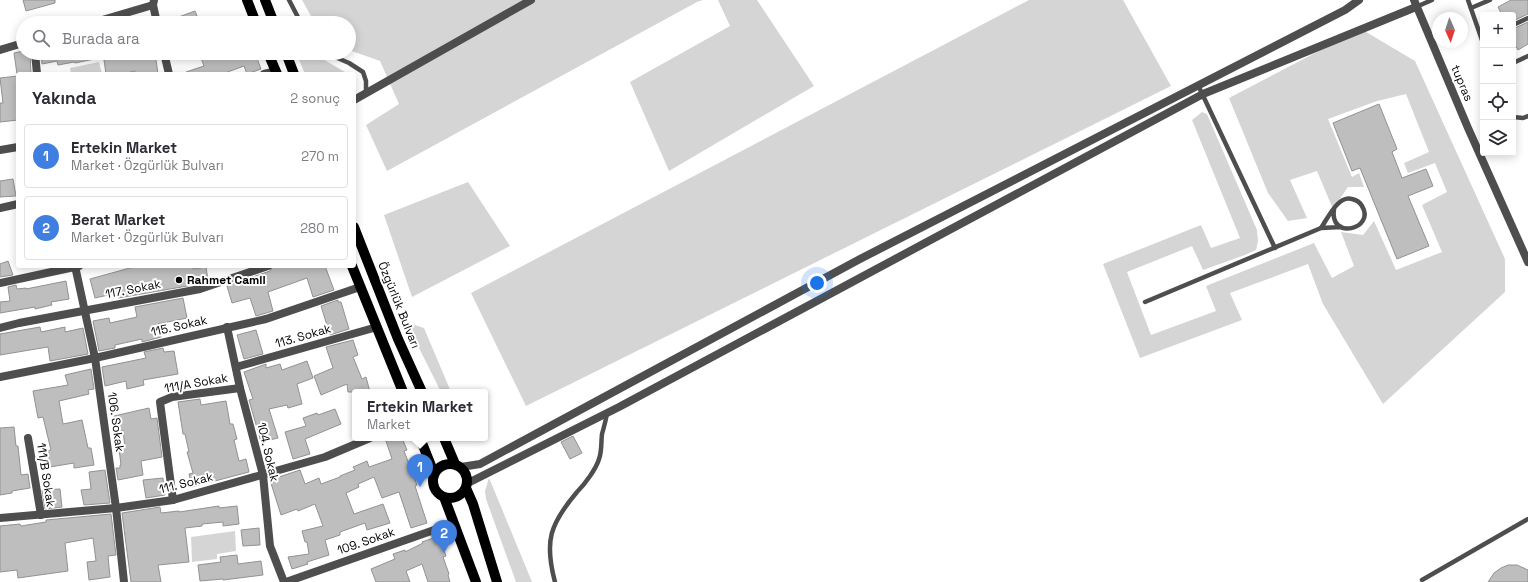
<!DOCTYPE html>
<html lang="tr">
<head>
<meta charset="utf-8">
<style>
  :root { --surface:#fff; --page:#f2f2f3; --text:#2b2b33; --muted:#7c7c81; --line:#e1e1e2; --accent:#0b8043 }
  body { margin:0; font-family:"Space Grotesk",sans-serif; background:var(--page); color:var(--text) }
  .controls { position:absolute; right:12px; top:12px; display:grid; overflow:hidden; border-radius:4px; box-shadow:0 2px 10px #0003 }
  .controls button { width:36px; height:36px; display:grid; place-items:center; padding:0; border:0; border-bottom:1px solid var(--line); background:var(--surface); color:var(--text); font:20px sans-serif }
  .compass { position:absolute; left:1432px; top:12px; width:36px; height:36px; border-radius:50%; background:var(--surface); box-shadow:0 2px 10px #0003; rotate:177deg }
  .you { position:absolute; left:817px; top:283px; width:14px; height:14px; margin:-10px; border:3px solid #fff; border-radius:50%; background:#1a73e8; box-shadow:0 0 0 6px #1a73e833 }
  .badge { display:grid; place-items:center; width:26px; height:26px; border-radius:50%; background:var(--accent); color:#fff; font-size:13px; font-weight:700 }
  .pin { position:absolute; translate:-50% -33px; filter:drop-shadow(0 1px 2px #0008) }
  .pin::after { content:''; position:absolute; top:21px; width:14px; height:12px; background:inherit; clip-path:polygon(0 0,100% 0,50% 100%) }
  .popup { position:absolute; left:352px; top:389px; width:136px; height:52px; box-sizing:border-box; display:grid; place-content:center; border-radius:4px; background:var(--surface); filter:drop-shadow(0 1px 3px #0005); font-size:13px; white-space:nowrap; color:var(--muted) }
  .popup b { font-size:15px; color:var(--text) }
  .popup::after { content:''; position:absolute; left:50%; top:100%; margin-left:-8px; border:8px solid transparent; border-top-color:var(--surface) }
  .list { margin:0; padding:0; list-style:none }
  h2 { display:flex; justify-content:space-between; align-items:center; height:52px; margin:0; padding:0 16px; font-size:17px }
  h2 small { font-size:13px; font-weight:400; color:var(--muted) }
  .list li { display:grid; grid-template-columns:26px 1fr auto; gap:12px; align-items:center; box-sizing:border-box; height:64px; margin:0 8px 8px; padding:0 8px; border:1px solid var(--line); border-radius:4px }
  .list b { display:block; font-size:15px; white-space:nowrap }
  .list p { margin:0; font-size:13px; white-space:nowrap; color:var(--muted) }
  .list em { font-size:13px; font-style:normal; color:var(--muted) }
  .icon { flex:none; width:22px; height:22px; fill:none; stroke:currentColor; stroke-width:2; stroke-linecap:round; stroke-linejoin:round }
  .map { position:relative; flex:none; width:1528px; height:582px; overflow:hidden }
  .search { position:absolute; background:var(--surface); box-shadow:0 2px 10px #0003; left:16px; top:16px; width:340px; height:44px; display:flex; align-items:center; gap:10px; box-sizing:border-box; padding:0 14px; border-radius:22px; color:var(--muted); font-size:15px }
  .panel { position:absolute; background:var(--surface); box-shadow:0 2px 10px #0003; left:16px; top:72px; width:340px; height:196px; border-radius:4px }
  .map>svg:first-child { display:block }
</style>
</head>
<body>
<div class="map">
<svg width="1528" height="582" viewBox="0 0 1528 582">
  <rect width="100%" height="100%" fill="#fff"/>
  <g fill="#d5d5d5">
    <path d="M302 0H703L697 2 387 171 366 125 399 104 380 61 349 50V23H315Z"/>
    <path d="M718 0H757L814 86 669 171 630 82 730 26Z"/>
    <path d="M1029 0H1123L1171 86 526 406 471 293Z"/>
    <path d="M1361 29 1415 61 1505 259V292L1383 404 1323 304 1308 264 1230 293 1242 320 1140 358 1103 264 1201 225 1211 248 1240 238 1192 120 1202 112 1207 114 1257 230 1258 241 1256 250 1245 255 1203 270 1192 246 1127 272 1151 335 1216 311 1206 286 1314 243 1332 278 1354 266 1341 232 1363 235 1374 221 1396 270 1442 252 1422 205 1447 192 1435 163 1408 173 1404 163 1429 152 1406 94 1377 101 1328 119 1352 177 1359 173 1364 187H1348L1333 209 1317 171 1290 180 1307 218 1288 221 1268 193 1229 98Z"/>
    <path d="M303 53H313L348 74H305L297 55Z"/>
    <path d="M99 62 102 74H71L70 68Z"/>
    <path d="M468 182 510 246 412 297 384 215Z"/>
    <path d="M406 322 424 328 451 392H441Z"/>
    <path d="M489 478 492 485 532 582H516L486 499 485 491Z"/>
    <path d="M235 531 236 551 217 554V559L192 562 191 537Z"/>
  </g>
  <g fill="#bebebe" stroke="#929292">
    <path d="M23 0H55V3L26 11Z"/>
    <path d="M1511 0H1528V14L1513 21V15H1502L1498 7Z"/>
    <path d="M195 11 200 23H165V22Z"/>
    <path d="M1528 22V44L1518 50 1513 41V29Z"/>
    <path d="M23 51V53H30L31 74H17L14 53Z"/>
    <path d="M41 53H103L104 57 75 63 74 62 58 65 57 61 42 64Z"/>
    <path d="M155 53 158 74H136L135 71 122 74H106L104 60 131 54V56Z"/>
    <path d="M199 53H255L261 69 247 74 244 66 222 74H186V72L204 66Z"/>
    <path d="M18 76V120L0 122V103H3L0 78Z"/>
    <path d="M1379 104 1397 149 1392 152 1402 178 1426 169 1433 186 1408 196 1429 246 1397 259 1360 168 1352 171 1333 123Z"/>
    <path d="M13 179 16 196 0 197V181Z"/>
    <path d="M8 261 13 275 0 277V264Z"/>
    <path d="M137 266H192L193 269 206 267 208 280 199 284 118 298 117 293 95 298 90 279Z"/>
    <path d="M273 266H325L334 290 313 297 307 278 268 292 273 311 256 316 250 298 232 303 227 286 270 271Z"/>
    <path d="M66 281 69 299 51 302 52 305 35 309V307L0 313V302L10 301 8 287 16 285 17 289 26 288V289Z"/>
    <path d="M183 298 187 318 158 324 161 337 142 342V339L115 345V348L99 351 93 321 109 318 110 323 137 317 135 307Z"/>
    <path d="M338 300V302H341L349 329 330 335 321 306Z"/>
    <path d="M40 327 41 332 65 327V332L83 328 88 354 50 361 48 347 0 355V334Z"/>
    <path d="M256 330 263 354 244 359 237 335Z"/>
    <path d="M353 340 358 355 353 357 362 379 366 377 370 392H348L347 384 321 395 314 376 333 368 326 347Z"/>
    <path d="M163 348 164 352 174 351 178 374 143 380 144 385 127 389 126 381 105 386 102 367 146 358 144 352Z"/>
    <path d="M307 361 313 378 297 384 302 404 288 408 287 405 269 409 278 438 261 442 249 400 253 399 244 372 266 364V368L280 364 282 370Z"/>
    <path d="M91 369 94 389 88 390 89 394 59 401 63 424 82 420 88 448H91L94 465 74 468V463L50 467 48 451 51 450 43 417 38 418 33 391 68 385 65 375Z"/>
    <path d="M200 399 201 405 226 401 230 424H233L237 439 234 440 239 461 246 459 249 472 192 487 189 474 193 473 187 452H189L185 434H183L178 402Z"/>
    <path d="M149 408 151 419 157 418 162 457 141 461 143 475 118 480 116 468H120V465H121L119 449 125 448 123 430 117 432 114 416Z"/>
    <path d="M335 409 341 424 305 439 310 454 293 459 285 432 306 426 303 418 317 413 318 415Z"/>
    <path d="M14 427 16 446H18L21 475 28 474 30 488 12 491V493L0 495V428Z"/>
    <path d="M573 436 582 453 570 459 561 442Z"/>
    <path d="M385 438H402L407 450 404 451 417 485 415 486 427 523 411 528 399 492 382 498 374 477 358 484 359 487 346 493 354 514 383 504 390 523 367 530 365 523 340 532V535L325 540 329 555 307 562 308 564 292 569 288 557 309 554 307 542H305L302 531 323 526 315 504 298 511 297 509 281 515 270 480 300 470 305 484 319 478 321 484 340 477V476L355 470 353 467 367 461 369 467 392 459Z"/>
    <path d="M105 470 110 503 84 505 81 490 91 489 89 472Z"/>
    <path d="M163 478 165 495 146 498 143 480Z"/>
    <path d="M60 489 62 507 45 509 42 490Z"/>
    <path d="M219 506V508L237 506 239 524 223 526V522L202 524V526L185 528 189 562 158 565 161 582H131L122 513 160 507 161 513 179 511V512Z"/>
    <path d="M111 514 116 555 108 556 110 577 89 580 87 562 96 561 93 538 65 543 68 571 18 578 17 570 0 572V526L20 524 21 526 46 522V520Z"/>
    <path d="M259 528 260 545 243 546 241 530Z"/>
    <path d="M439 536 446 556 443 557 449 574 448 575 450 582H428L422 564 406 571 410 582H376L371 569 395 559 393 554 405 550V552L423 543 422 542Z"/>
    <path d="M237 555 238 564 261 561 263 575 223 580V579L200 581 198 565 221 562 220 557Z"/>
    <path d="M1508 565H1517L1528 570V582H1488L1494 573 1501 568Z"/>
  </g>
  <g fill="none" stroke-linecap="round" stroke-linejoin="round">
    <g stroke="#4e4e4e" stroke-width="4.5">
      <path d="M289 0 301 23"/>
      <path d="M1468 0 1483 43"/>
      <path d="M1416 7 1432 0"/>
      <path d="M1471 8 1490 0"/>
      <path d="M1513 25 1528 18"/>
      <path d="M326 53 349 63 363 72 366 81V94"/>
      <path d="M1513 63 1528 56"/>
      <path d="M1198 85 1275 248"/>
      <path d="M1513 117 1523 118 1528 116"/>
      <path d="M1334 209C1329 241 1376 229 1362 206 1360 202 1356 200 1352 199 1338 195 1328 218 1321 228L1341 227"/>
      <path d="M1145 302 1321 228"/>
      <path d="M1422 580 1528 519"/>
      <path d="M555 582C544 541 550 524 577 492 585 484 596 469 599 459 602 451 601 442 602 434 604 427 606 420 607 413"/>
    </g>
    <g stroke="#4e4e4e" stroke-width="8">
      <path d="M1414 0 1468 128 1528 262"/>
      <path d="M153 5 157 23"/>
      <path d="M35 53 37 74"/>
      <path d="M164 53 169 74"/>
      <path d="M264 74 276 71"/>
      <path d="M354 100 531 0"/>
      <path d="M0 150 18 147"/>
      <path d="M0 208 18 204"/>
      <path d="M75 266 95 358 116 508 124 582"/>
      <path d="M0 283 79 266"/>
      <path d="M227 327 240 388 263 475 270 546 284 582"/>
      <path d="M0 328 19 323 200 289 268 266"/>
      <path d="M236 367 377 327"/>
      <path d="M0 377 95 358 266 319 360 287"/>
      <path d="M28 438 41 515"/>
      <path d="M461 467 480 464 860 259 1345 10 1359 0"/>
      <path d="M468 483 619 407 1203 94 1416 7"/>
      <path d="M173 500 160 402 172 397 240 388"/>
      <path d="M0 518 116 508 173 500 325 457 370 438"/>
    </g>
    <g stroke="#4e4e4e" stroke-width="8">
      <path d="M92 23 153 5 154 0"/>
      <path d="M0 50 23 43"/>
      <path d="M286 582 454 523"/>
    </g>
    <g stroke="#000" stroke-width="10">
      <path d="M247 0 256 23"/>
      <path d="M265 0 274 23"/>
      <path d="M268 53 277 74"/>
      <path d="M286 53 294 74"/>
      <path d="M354 227 398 339 422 392"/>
      <path d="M352 266 403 392"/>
      <path d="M420 438 434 473"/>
      <path d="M444 438 455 464"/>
      <circle cx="450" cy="481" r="17"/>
      <path d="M466 488 473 504 497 582"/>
      <path d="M444 497 476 582"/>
    </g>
  </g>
  <circle fill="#000" stroke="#fff" stroke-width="1.5" cx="179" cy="280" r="4"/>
  <g text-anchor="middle" stroke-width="4" stroke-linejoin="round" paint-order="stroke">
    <g font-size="12" fill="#000" stroke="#fff">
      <text transform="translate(1462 83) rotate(67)" y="4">tupras</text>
      <text transform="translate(133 289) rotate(-11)" y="4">117. Sokak</text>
      <text transform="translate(399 305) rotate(68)" y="4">Özgürlük Bulvarı</text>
      <text transform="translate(179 326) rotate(-13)" y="4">115. Sokak</text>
      <text transform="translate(303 336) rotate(-16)" y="4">113. Sokak</text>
      <text transform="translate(196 383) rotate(-10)" y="4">111/A Sokak</text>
      <text transform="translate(116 422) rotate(82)" y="4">106. Sokak</text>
      <text transform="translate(268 452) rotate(77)" y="4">104. Sokak</text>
      <text transform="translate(46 475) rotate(81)" y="4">111/B Sokak</text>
      <text transform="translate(186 483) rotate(-14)" y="4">111. Sokak</text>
      <text transform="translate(366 541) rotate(-19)" y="4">109. Sokak</text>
    </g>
    <g font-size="12" font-weight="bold" fill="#000" stroke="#fff" text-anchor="start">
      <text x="187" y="284">Rahmet Camii</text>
    </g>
  </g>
</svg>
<div class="controls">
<button>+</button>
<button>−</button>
<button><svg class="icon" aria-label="locate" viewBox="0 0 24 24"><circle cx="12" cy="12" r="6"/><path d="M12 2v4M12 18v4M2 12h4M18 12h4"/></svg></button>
<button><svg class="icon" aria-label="layers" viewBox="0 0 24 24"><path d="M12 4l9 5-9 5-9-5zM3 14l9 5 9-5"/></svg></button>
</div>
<svg class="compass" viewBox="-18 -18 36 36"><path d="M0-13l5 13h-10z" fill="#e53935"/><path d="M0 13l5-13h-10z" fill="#7c7c81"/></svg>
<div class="you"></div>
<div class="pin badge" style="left:420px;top:487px;background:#3f7fe0">1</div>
<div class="popup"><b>Ertekin Market</b>Market</div>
<div class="pin badge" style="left:444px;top:553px;background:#3f7fe0">2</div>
<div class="search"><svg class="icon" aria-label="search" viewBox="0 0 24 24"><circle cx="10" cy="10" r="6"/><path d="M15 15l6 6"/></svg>Burada ara</div>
<section class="panel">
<h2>Yakında<small>2 sonuç</small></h2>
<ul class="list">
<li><span class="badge" style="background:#3f7fe0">1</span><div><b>Ertekin Market</b><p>Market · Özgürlük Bulvarı</p></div><em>270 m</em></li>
<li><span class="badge" style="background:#3f7fe0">2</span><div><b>Berat Market</b><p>Market · Özgürlük Bulvarı</p></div><em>280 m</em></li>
</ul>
</section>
</div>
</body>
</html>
